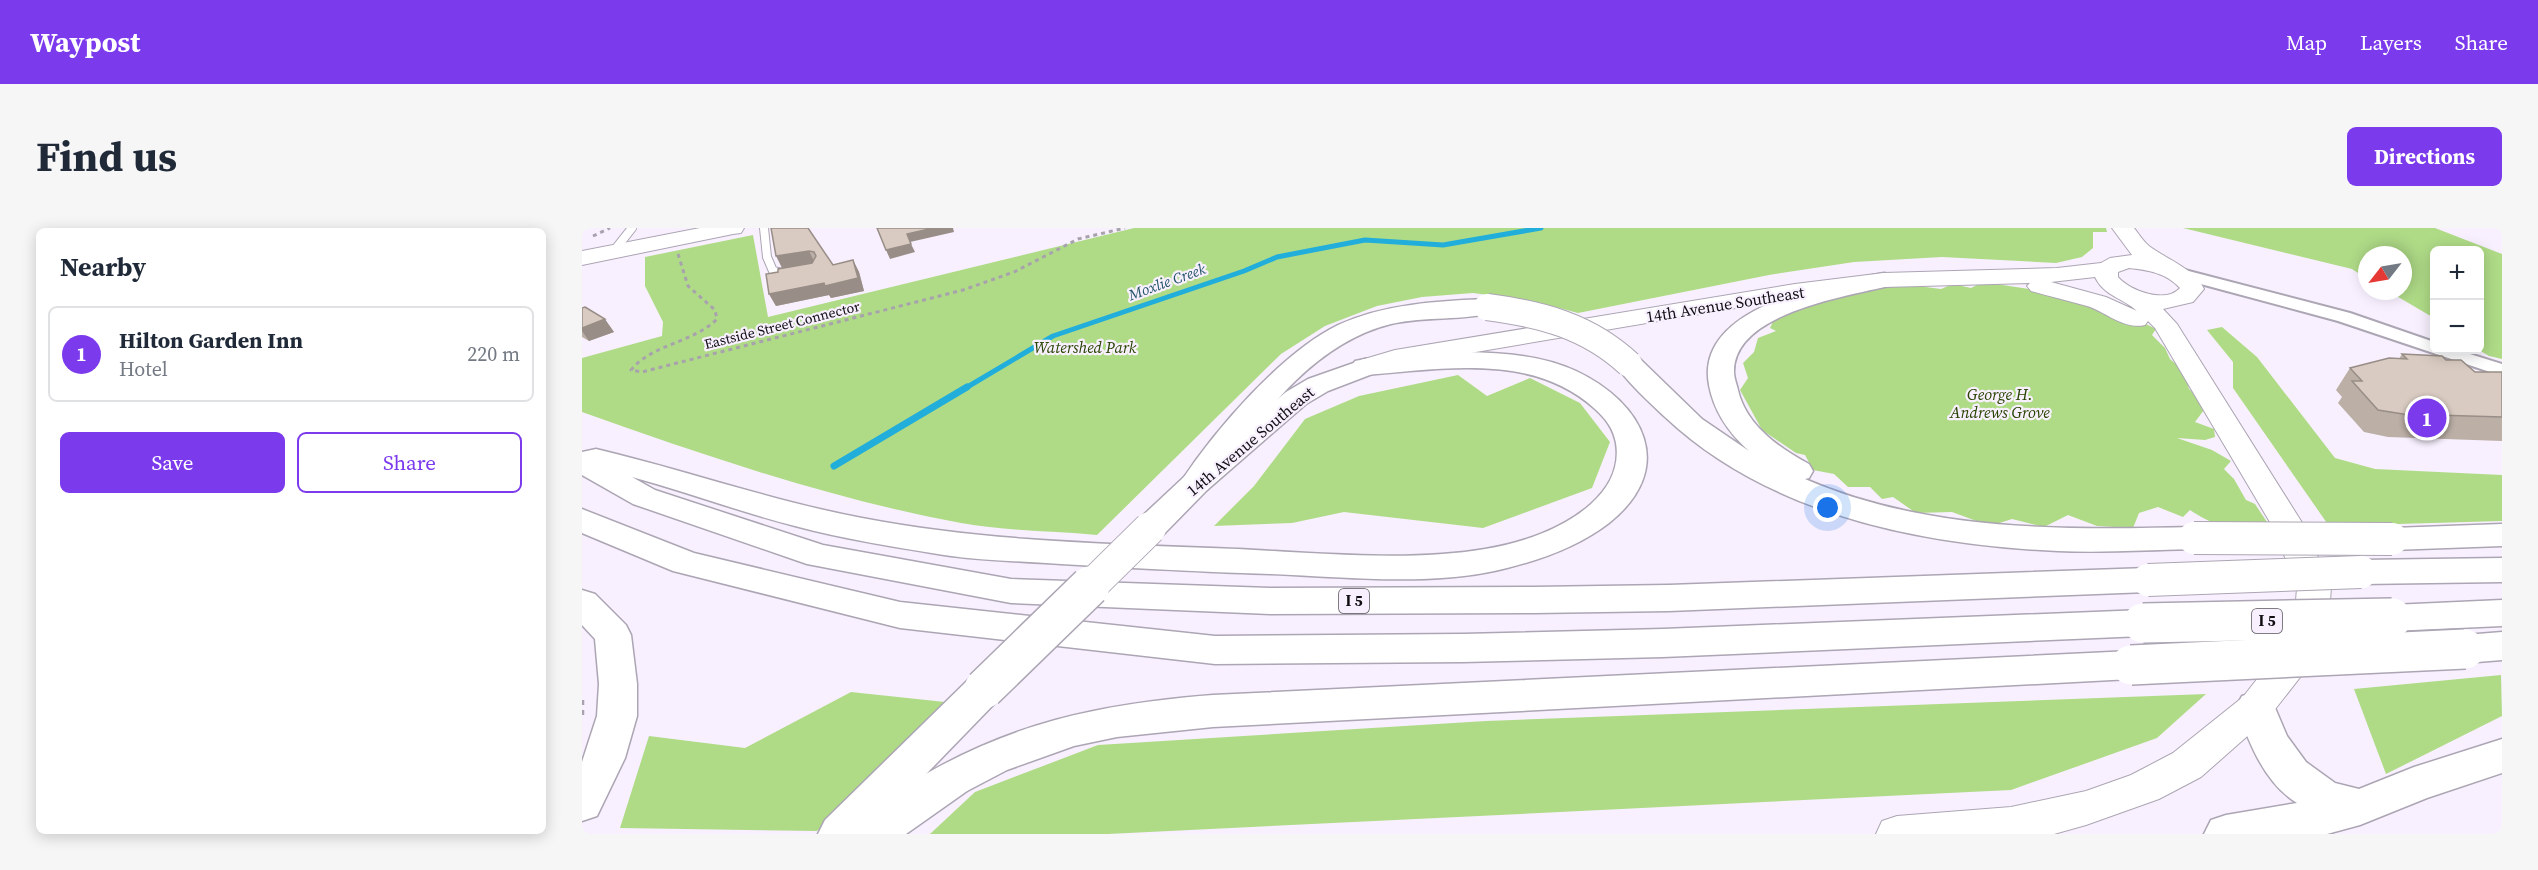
<!DOCTYPE html>
<html lang="en">
<head>
<meta charset="utf-8">
<style>
  :root { --surface:#fff; --page:#f6f6f7; --text:#1f2937; --muted:#747a83; --line:#e0e1e3; --accent:#7c3aed }
  body { margin:0; font-family:"Source Serif 4",serif; background:var(--page); color:var(--text) }
  .controls { position:absolute; right:18px; top:18px; display:grid; overflow:hidden; border-radius:9px; box-shadow:0 3px 15px #0003 }
  .controls button { width:54px; height:54px; display:grid; place-items:center; padding:0; border:0; border-bottom:2px solid var(--line); background:var(--surface); color:var(--text); font:30px sans-serif }
  .compass { position:absolute; left:1776px; top:18px; width:54px; height:54px; border-radius:50%; background:var(--surface); box-shadow:0 3px 15px #0003; rotate:239deg }
  .you { position:absolute; left:1246px; top:280px; width:21px; height:21px; margin:-15px; border:4px solid #fff; border-radius:50%; background:#1a73e8; box-shadow:0 0 0 9px #1a73e833 }
  .badge { display:grid; place-items:center; width:39px; height:39px; border-radius:50%; background:var(--accent); color:#fff; font-size:20px; font-weight:700 }
  .pin { position:absolute; translate:-50% -50%; border:3px solid #fff; box-shadow:0 2px 6px #0006 }
  .list { margin:0; padding:0; list-style:none }
  h2 { display:flex; justify-content:space-between; align-items:center; height:78px; margin:0; padding:0 24px; font-size:26px }
  h2 small { font-size:20px; font-weight:400; color:var(--muted) }
  .list li { display:grid; grid-template-columns:39px 1fr auto; gap:18px; align-items:center; box-sizing:border-box; height:96px; margin:0 12px 12px; padding:0 12px; border:2px solid var(--line); border-radius:9px }
  .list b { display:block; font-size:22px; white-space:nowrap }
  .list p { margin:0; font-size:20px; white-space:nowrap; color:var(--muted) }
  .list em { font-size:20px; font-style:normal; color:var(--muted) }
  .actions { display:flex; gap:12px; padding:18px 24px }
  .actions a { flex:1; padding:14px 0; border:2px solid var(--accent); border-radius:9px; text-align:center; font-size:21px; color:var(--accent) }
  .actions .main { background:var(--accent); color:#fff }
  .map { position:relative; flex:none; width:1920px; height:606px; overflow:hidden; border-radius:9px }
  header { display:flex; align-items:center; gap:36px; box-sizing:border-box; height:84px; padding:0 30px; background:var(--accent); color:#fff }
  header strong { font-size:28px }
  nav { display:flex; gap:33px; margin-inline-start:auto; font-size:21px }
  .intro { display:flex; align-items:center; justify-content:space-between; box-sizing:border-box; height:144px; padding:0 36px }
  h1 { margin:0; font-size:42px }
  .button { padding:15px 27px; border-radius:9px; background:var(--accent); color:#fff; font-size:21px; font-weight:700 }
  main { display:flex; gap:36px; padding:0 36px }
  aside { flex:1; background:var(--surface); border-radius:9px; box-shadow:0 3px 15px #0003 }
  .map>svg:first-child { display:block }
</style>
</head>
<body>
<header>
<strong>Waypost</strong>
<nav><a>Map</a><a>Layers</a><a>Share</a></nav>
</header>
<div class="intro"><h1>Find us</h1><a class="button">Directions</a></div>
<main>
<aside>
<h2>Nearby<small></small></h2>
<ul class="list">
<li><span class="badge">1</span><div><b>Hilton Garden Inn</b><p>Hotel</p></div><em>220 m</em></li>
</ul>
<div class="actions"><a class="main">Save</a><a>Share</a></div>
</aside>
<div class="map">
<svg width="1920" height="606" viewBox="0 0 1920 606">
  <rect width="100%" height="100%" fill="#f8f0fe"/>
  <g fill="#afdb87">
    <path d="M552 0H1524L1525 4H1511V20L1500 29 1474 35 1360 29 1272 34 1187 47 996 85 951 73 891 65 840 69 795 78 743 98 699 126 515 307C470 303 423 303 379 295 249 271 124 228 0 184V130L80 108 81 94 63 58V29L171 7 186 89Z"/>
    <path d="M1601 0H1853L1920 26V131L1907 128 1897 122 1898 22H1852V90L1806 63H1821V27H1785V51L1770 41Z"/>
    <path d="M1401 54 1466 64 1560 94 1574 101 1570 107 1583 120 1588 131 1602 143 1607 161 1625 178 1613 194 1632 201 1633 209 1623 212 1595 210 1630 222 1649 233 1642 241 1652 251 1664 272 1673 276 1687 297C1651 299 1639 303 1608 282L1601 289 1576 279 1557 285 1551 300 1515 298 1486 287 1462 299 1430 291 1408 298 1370 284 1334 285 1311 269 1300 271 1288 259H1266L1252 246 1231 242 1223 227 1214 225 1180 202 1158 162 1166 150 1161 135 1172 124 1176 110 1194 103 1188 100 1196 83 1294 59 1321 56 1359 61 1371 56 1389 60Z"/>
    <path d="M1640 99 1675 129 1753 230 1793 241 1920 247V293L1747 298 1651 160V134L1625 102Z"/>
    <path d="M876 147 905 168 948 150 998 175 1028 214 1010 260 901 300 762 284 710 295 632 298 672 258 723 191 777 168Z"/>
    <path d="M1919 447 1920 488 1804 546 1772 461Z"/>
    <path d="M269 464 363 474 235 603 38 600 67 508 163 520Z"/>
    <path d="M1624 466 1575 510 1429 562 526 606H348L393 564 516 517 904 493Z"/>
  </g>
  <g fill="none" stroke-linecap="round" stroke-linejoin="round">
    <path stroke="#22aedb" stroke-width="5" d="M382 161 471 108 662 43 695 29 783 12 861 17 959 0"/>
    <path stroke="#22aedb" stroke-width="7" d="M252 238 385 159"/>
    <g stroke="#aca5b3" stroke-width="10">
      <g id="lane">
        <path d="M182 0 185 29 191 43 205 46"/>
        <path d="M31 24 50 0"/>
      </g>
    </g>
    <g stroke="#aca5b3" stroke-width="4">
      <path id="street" d="M1595 40 1768 85 1852 114V122H1875L1920 136V148L1756 93 1589 48 1587 45Z"/>
    </g>
    <g stroke="#aca5b3" stroke-width="2">
      <g id="secondary">
        <path d="M118 0H162L159 5 151 6 0 37V23Z"/>
        <path d="M1530 0H1552C1557 6 1561 13 1567 18 1584 31 1613 41 1622 61L1611 74 1581 81 1595 96 1724 301 1749 360 1746 397 1723 443 1687 489 1619 549 1577 571 1504 597 1472 606H1294L1300 593 1315 588 1429 579 1504 563 1549 547 1591 525 1661 469 1697 423 1712 397 1715 360 1692 301 1573 100 1566 93 1563 97C1542 102 1524 84 1505 78 1486 73 1467 68 1449 63L1445 58 1448 55 1302 59 1213 70 817 137 788 146 779 144 775 138 779 132 813 122 1213 56 1302 45 1475 40 1519 35 1528 30 1550 27ZM1547 40C1566 42 1584 45 1598 60 1584 76 1548 63 1536 49V44ZM1513 49C1522 68 1541 70 1555 83L1524 69 1469 54Z"/>
      </g>
    </g>
    <g stroke="#aca5b3" stroke-width="3">
      <g id="primary">
        <path d="M783 131 793 133 797 139 793 145 746 163 724 176 625 262 580 308 568 311 556 308 552 300 556 292 603 248 704 164 726 151Z"/>
        <path d="M402 446 416 450 421 461 416 472 286 606H236L243 592 388 450Z"/>
      </g>
    </g>
    <g stroke="#aca5b3" stroke-width="3">
      <g id="highway">
        <path d="M1302 45 1311 47 1314 52 1311 57C1268 68 1151 84 1152 144 1152 150 1155 157 1156 162 1164 197 1197 220 1227 236L1231 243 1227 250 1223 251C1345 304 1482 302 1612 299L1624 302 1629 310 1624 318 1612 321C1567 322 1521 325 1476 323 1338 317 1186 286 1083 189 1066 173 1047 156 1033 136L1037 130 1047 128 1057 130 1120 191 1167 223C1147 205 1132 184 1127 157 1112 78 1247 55 1302 45Z"/>
        <path d="M905 71 914 74 918 79 914 84C881 93 844 88 809 96 725 117 674 197 625 262L614 265 603 262 598 255C633 202 699 125 756 97 802 76 855 73 905 71Z"/>
        <path d="M884 124C921 125 960 127 994 143 1062 175 1096 240 1027 295 997 318 961 331 925 340 852 359 765 349 689 346 619 344 549 340 479 336 440 333 401 333 362 327 312 319 262 311 213 298 158 284 105 264 50 249L73 262 241 317 429 351 688 360 952 359 1087 357 1566 340 1578 343 1583 352 1578 361 1566 364 1087 383 952 385 688 386 429 375 225 336 51 276 0 247V224L14 221C103 242 190 273 280 290 404 314 530 316 656 321 732 325 828 334 903 321 940 315 981 301 1009 276 1027 260 1038 239 1034 215 1031 200 1024 191 1013 181 951 124 860 141 783 147L773 145 769 139 773 133 783 131Z"/>
        <path d="M0 281 112 325 318 374 633 408 881 406 1081 401 1561 382 1574 386 1579 395 1574 404 1561 408 1081 429 881 434 633 436 318 400 91 343 0 305Z"/>
        <path d="M1920 296V318L1810 322 1798 319 1793 311 1798 303 1810 300Z"/>
        <path d="M1920 330V354L1779 356 1767 352 1762 344 1767 336 1779 332Z"/>
        <path d="M0 362 13 366 44 397 49 407 55 456V488L43 530 15 588 0 593V534L15 488 17 456 13 411 0 397Z"/>
        <path d="M1920 372V398L1810 403 1797 399 1792 390 1797 381 1810 377Z"/>
        <path d="M1920 404V432L1883 435 1870 431 1864 421 1870 411 1883 407Z"/>
        <path d="M1549 423 1562 427 1568 437 1562 447 1549 451 631 499 535 509 492 518 425 542 385 563 324 606H269C280 584 306 569 327 556 426 495 517 476 631 467Z"/>
        <path d="M1674 464 1688 468 1705 508 1724 534 1753 555 1777 561 1832 539 1920 511V545L1845 570 1778 597 1745 606H1622L1629 592 1644 587 1715 575C1682 555 1667 514 1654 479L1660 468Z"/>
      </g>
    </g>
    <g stroke="#a7a2ac" stroke-width="3" stroke-dasharray="4 4" stroke-linecap="butt">
      <path d="M11 8 28 0"/>
      <path d="M96 26 106 58 133 82 135 91C111 115 70 116 49 142L60 144 381 62 432 44 496 11 543 0"/>
    </g>
    <path stroke="#a7a2ac" stroke-width="4.5" stroke-dasharray="5 5" stroke-linecap="butt" d="M0 472V488"/>
    <use href="#lane" stroke="#fff" stroke-width="8"/>
    <use href="#street" fill="#fff" fill-rule="evenodd"/>
    <use href="#secondary" fill="#fff" fill-rule="evenodd"/>
    <use href="#primary" fill="#fff" fill-rule="evenodd"/>
    <use href="#highway" fill="#fff" fill-rule="evenodd"/>
    <g stroke="#aca5b3" stroke-width="34" stroke-linecap="butt">
      <path id="primary-bridge-far1" d="M507 360 568 300"/>
    </g>
    <g stroke="#aca5b3" stroke-width="42" stroke-linecap="butt">
      <path id="primary-bridge" d="M402 461 508 358"/>
    </g>
    <g stroke="#aca5b3" stroke-width="28" stroke-linecap="butt">
      <path id="highway-bridge-far2" d="M905 79C959 86 1006 98 1047 136"/>
    </g>
    <g stroke="#aca5b3" stroke-width="34" stroke-linecap="butt">
      <g id="highway-bridge-far1">
        <path d="M1612 310 1810 311"/>
        <path d="M1566 352 1779 344"/>
      </g>
    </g>
    <g stroke="#aca5b3" stroke-width="42" stroke-linecap="butt">
      <g id="highway-bridge">
        <path d="M1561 395 1810 390"/>
        <path d="M1549 437 1883 421"/>
      </g>
    </g>
    <use href="#primary-bridge-far1" stroke="#fff" stroke-width="32"/>
    <use href="#primary-bridge" stroke="#fff" stroke-width="39"/>
    <use href="#highway-bridge-far2" stroke="#fff" stroke-width="26"/>
    <use href="#highway-bridge-far1" stroke="#fff" stroke-width="32"/>
    <use href="#highway-bridge" stroke="#fff" stroke-width="39"/>
  </g>
  <g fill="#bbafa6">
    <path d="M226 0 251 37 271 32 277 44 282 63 249 70 247 67 194 78 187 66 196 44 215 37Z"/>
    <path d="M0 80 32 104 7 113 0 109Z"/>
    <path d="M1820 126 1864 132 1893 144H1920V213L1806 209 1782 204 1756 175 1760 169 1754 162 1768 140 1817 131Z"/>
  </g>
  <g fill="#988e87">
    <path d="M351 0H371L372 4 328 14 325 6Z"/>
    <path d="M329 16 333 24 308 31 304 22Z"/>
    <path d="M227 23 233 35 200 40 194 28Z"/>
    <path d="M271 32 277 44 282 63 249 70 247 67 194 78 187 66Z"/>
    <path d="M23 91 32 104 7 113 0 103V100Z"/>
  </g>
  <g fill="#d9cbc1" stroke="#988e87" stroke-width="1.5">
    <path d="M189 0H226L251 37 271 32 276 50 243 58 242 55 187 66 184 46 196 44V41L230 35 234 28 232 24 227 23 194 28Z"/>
    <path d="M295 0H351L325 6 329 16 304 22Z"/>
    <path d="M3 79 23 91 0 100V80Z"/>
    <path d="M1820 126 1860 128 1864 132H1879L1893 144H1920V189L1821 186 1796 182 1770 153H1780L1768 140 1807 130 1825 131Z"/>
  </g>
  <g text-anchor="middle" stroke-width="4.5" stroke-linejoin="round" paint-order="stroke">
    <g font-size="14" fill="#100e13" stroke="#f8f0fe">
      <text transform="translate(200 97) rotate(-14)" y="5">Eastside Street Connector</text>
    </g>
    <g font-size="15" font-style="italic" fill="#205367" stroke="#f8f0fe">
      <text transform="translate(585 54) rotate(-20)" y="5">Moxlie Creek</text>
    </g>
    <g fill="#f8f0fe" stroke="#56525a" stroke-width="1.5">
      <rect x="757" y="361" width="30" height="24" rx="4.5"/>
      <rect x="1670" y="381" width="30" height="24" rx="4.5"/>
    </g>
    <g font-size="15" font-weight="bold" fill="#100e13">
      <text x="772" y="378">I 5</text>
      <text x="1685" y="398">I 5</text>
    </g>
    <g font-size="16" fill="#100e13" stroke="#f8f0fe">
      <text transform="translate(1143 76) rotate(-9)" y="6">14th Avenue Southeast</text>
      <text transform="translate(668 213) rotate(-40)" y="6">14th Avenue Southeast</text>
    </g>
    <g font-size="16" font-style="italic" fill="#274301" stroke="#f8f0fe">
      <text x="503" y="125">Watershed Park</text>
      <text x="1418" y="172">George H.<tspan x="1418" dy="18">Andrews Grove</tspan></text>
    </g>
  </g>
</svg>
<div class="controls">
<button>+</button>
<button>−</button>
</div>
<svg class="compass" viewBox="-18 -18 36 36"><path d="M0-13l5 13h-10z" fill="#e53935"/><path d="M0 13l5-13h-10z" fill="#747a83"/></svg>
<div class="you"></div>
<div class="pin badge" style="left:1845px;top:190px">1</div>
</div>
</main>
</body>
</html>
